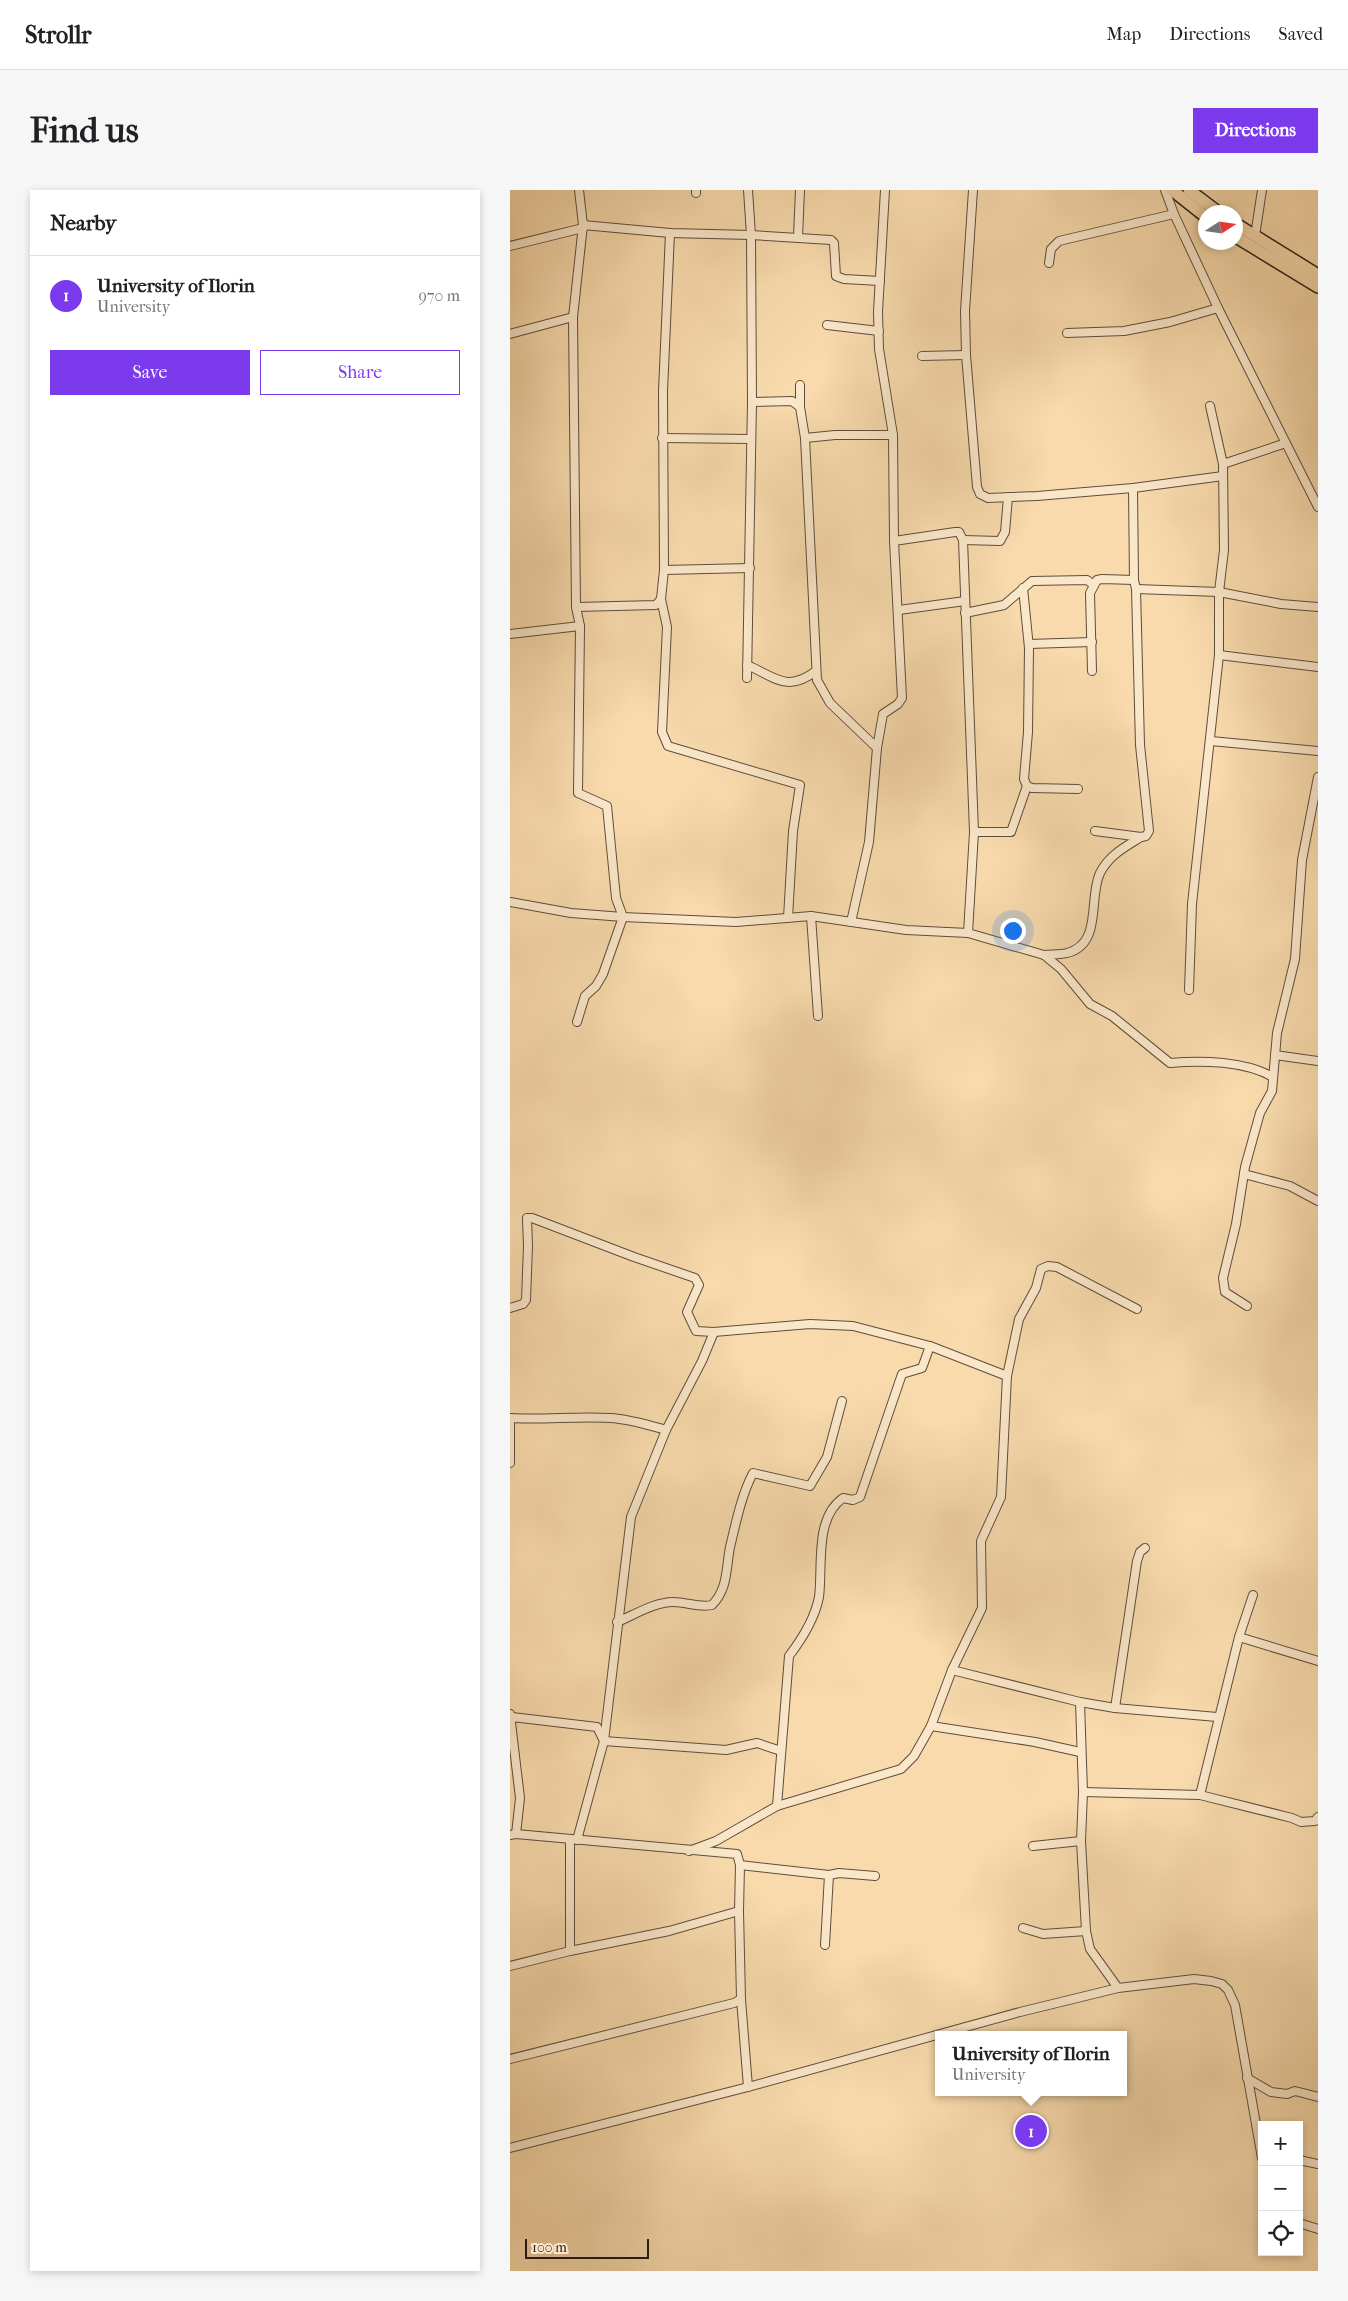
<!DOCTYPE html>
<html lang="en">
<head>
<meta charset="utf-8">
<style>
  :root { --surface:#fff; --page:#f6f6f6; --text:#202124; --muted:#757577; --line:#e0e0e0; --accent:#7c3aed }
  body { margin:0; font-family:"IM FELL French Canon",serif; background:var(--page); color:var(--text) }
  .controls { position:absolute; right:15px; bottom:15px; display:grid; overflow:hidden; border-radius:0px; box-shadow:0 2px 8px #0003 }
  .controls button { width:45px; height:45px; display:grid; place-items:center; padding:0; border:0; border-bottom:1px solid var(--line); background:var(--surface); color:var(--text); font:25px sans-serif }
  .compass { position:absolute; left:688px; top:15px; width:45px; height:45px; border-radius:50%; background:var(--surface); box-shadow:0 2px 8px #0003; rotate:78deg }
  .scale { position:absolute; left:15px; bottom:12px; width:124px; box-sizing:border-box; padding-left:5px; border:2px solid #2b1e16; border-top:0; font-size:14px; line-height:18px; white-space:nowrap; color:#2b1e16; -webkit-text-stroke:4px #fae7c9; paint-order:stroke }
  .you { position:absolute; left:502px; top:740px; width:18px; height:18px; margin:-12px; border:4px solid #fff; border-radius:50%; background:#1a73e8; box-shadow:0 0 0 8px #1a73e833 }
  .badge { display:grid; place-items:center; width:32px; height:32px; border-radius:50%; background:var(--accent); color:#fff; font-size:16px; font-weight:700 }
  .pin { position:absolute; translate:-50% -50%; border:2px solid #fff; box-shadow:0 1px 5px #0006 }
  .popup { position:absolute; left:425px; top:1841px; width:192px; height:65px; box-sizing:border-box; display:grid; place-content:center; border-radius:0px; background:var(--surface); filter:drop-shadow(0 1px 4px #0005); font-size:16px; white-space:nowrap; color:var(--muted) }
  .popup b { font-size:19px; color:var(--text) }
  .popup::after { content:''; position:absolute; left:50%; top:100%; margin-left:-10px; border:10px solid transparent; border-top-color:var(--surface) }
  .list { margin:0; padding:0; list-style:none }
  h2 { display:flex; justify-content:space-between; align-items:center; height:65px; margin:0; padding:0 20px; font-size:21px }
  h2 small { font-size:16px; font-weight:400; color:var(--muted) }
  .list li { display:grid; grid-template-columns:32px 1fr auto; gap:15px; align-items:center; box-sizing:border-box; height:80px; padding:0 20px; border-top:1px solid var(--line) }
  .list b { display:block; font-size:19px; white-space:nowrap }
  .list p { margin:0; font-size:16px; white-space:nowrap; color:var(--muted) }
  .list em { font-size:16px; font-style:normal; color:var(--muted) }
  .actions { display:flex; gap:10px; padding:15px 20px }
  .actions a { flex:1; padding:11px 0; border:1px solid var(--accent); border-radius:0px; text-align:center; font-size:18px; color:var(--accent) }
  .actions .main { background:var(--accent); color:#fff }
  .icon { flex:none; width:28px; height:28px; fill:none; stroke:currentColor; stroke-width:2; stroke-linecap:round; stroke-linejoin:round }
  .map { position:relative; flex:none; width:808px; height:2081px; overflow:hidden; border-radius:0px }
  header { display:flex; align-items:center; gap:30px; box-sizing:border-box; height:70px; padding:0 25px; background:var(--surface); border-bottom:1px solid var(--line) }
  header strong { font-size:24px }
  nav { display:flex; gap:28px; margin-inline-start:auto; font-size:18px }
  .intro { display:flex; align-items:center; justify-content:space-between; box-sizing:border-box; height:120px; padding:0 30px }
  h1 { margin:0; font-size:35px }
  .button { padding:12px 22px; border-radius:0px; background:var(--accent); color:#fff; font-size:18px; font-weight:700 }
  main { display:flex; gap:30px; padding:0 30px }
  aside { flex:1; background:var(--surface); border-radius:0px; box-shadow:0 2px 8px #0003 }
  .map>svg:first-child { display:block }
</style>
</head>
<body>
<header>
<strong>Strollr</strong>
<nav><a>Map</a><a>Directions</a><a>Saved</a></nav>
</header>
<div class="intro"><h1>Find us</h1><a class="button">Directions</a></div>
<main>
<aside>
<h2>Nearby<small></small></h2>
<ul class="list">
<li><span class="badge">1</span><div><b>University of Ilorin</b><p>University</p></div><em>970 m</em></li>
</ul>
<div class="actions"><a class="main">Save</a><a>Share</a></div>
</aside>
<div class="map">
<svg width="808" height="2081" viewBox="0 0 808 2081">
  <rect width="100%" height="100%" fill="#f8daac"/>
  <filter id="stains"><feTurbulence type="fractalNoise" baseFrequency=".004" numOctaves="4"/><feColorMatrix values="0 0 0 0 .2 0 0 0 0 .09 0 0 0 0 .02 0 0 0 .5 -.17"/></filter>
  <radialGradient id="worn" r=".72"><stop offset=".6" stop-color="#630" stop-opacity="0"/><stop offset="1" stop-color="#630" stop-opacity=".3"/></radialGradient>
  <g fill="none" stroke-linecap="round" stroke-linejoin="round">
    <g stroke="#5e4d3c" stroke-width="10">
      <g id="street">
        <path d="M463 0 455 121 456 165 467 297 470 304 478 308 527 306 623 298 713 286"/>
        <path d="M655 0 664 24 708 118 808 317"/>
        <path d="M186 3V0"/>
        <path d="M73 35 160 43 241 45 321 50 324 53 326 86 334 89 370 91"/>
        <path d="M745 46 752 0"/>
        <path d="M288 47 290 0"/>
        <path d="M0 56 73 38"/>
        <path d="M539 73 541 59 549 51 664 24"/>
        <path d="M317 135 369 141"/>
        <path d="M557 143 614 141 660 132 708 118"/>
        <path d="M0 144 63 127"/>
        <path d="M412 166 456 165"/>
        <path d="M242 212 282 211 290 217 295 248 307 490 320 513 367 558"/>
        <path d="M290 217V195"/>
        <path d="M152 248 241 249"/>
        <path d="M295 248 325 245H383"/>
        <path d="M713 274 776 253"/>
        <path d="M453 350 490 351 495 342 498 307"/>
        <path d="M384 351 445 342H449L453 350 464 642 458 743"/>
        <path d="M154 380 240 378"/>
        <path d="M513 398 519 458 518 542 514 589 517 596 522 598 568 599"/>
        <path d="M626 399 709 402 771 414 808 417"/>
        <path d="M151 409 157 437 152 542 158 556 290 595 283 641 278 728"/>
        <path d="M66 417 146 415 151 409 154 380 153 201 160 43"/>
        <path d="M389 420 455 411"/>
        <path d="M455 423 494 415 522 391 577 390 584 395"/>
        <path d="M0 444 70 436"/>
        <path d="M519 454 582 452"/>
        <path d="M709 465 808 477"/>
        <path d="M237 475C265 487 277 503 306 481"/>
        <path d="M582 481 580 403 587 390 592 389 624 390"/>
        <path d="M237 488 242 212 241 45 238 0"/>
        <path d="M701 551 808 561"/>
        <path d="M585 641 631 647 636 646 639 641 630 555 626 399 624 390 623 298"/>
        <path d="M464 642H501L517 596"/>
        <path d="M0 712 61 723 113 727 226 732 301 726 396 740 458 743 534 765 551 779 580 814 602 826 660 873C692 870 735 871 763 887"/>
        <path d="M301 726 308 826"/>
        <path d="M341 732 359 652 367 558 373 524 388 514 392 508 384 351 383 245 369 159 368 122 375 0"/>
        <path d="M534 765C541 764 550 765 557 763 593 754 578 708 590 683 599 665 615 657 631 647"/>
        <path d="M679 800 682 714 709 465V402L714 360 713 274 700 216"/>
        <path d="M67 832 75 806 86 796 93 784 113 727 106 708 97 616 68 603 70 436 66 417 63 127 73 35 69 0"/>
        <path d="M765 865 808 871"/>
        <path d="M734 984 780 996 808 1011"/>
        <path d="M737 1116 715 1102 713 1088 726 1034 735 977 750 923 762 901 767 843 785 769 792 670 808 587"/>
        <path d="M0 1118 13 1114 16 1110 18 1056 17 1028H22L124 1067 185 1088 189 1095 177 1122 186 1141 204 1142 300 1134 343 1136 420 1156 497 1186"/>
        <path d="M0 1228C33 1230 67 1226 100 1228 120 1229 138 1235 156 1240"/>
        <path d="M0 1273V1228"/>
        <path d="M107 1432C124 1425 145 1412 163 1412 177 1412 189 1418 202 1415 218 1399 216 1378 220 1357 226 1333 231 1306 243 1283L300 1296 317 1267 332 1211"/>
        <path d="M729 1447 808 1471"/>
        <path d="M442 1480 570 1512 605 1518 707 1527"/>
        <path d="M570 1512 573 1602 571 1651 576 1741 580 1759 608 1798"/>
        <path d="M605 1518 627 1371 630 1362 635 1358"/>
        <path d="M0 1524 10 1608 6 1644"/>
        <path d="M2 1527 87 1537 94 1551 216 1560 247 1553 271 1561"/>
        <path d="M421 1536 525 1552 570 1562"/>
        <path d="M573 1602 690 1605 782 1628 791 1632 805 1631 808 1627"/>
        <path d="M690 1605 729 1447 743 1405"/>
        <path d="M267 1616 279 1466C292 1449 305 1428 309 1407 313 1377 304 1328 333 1308L343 1310 350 1307 392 1184 412 1178 420 1156"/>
        <path d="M0 1645 6 1644 227 1664 230 1675 229 1721 231 1809 238 1897"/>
        <path d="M67 1650 94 1551 121 1327 156 1240 192 1171 204 1142"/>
        <path d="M523 1656 571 1651"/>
        <path d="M179 1661 206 1651 267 1616 391 1579 404 1566 421 1536 442 1480 472 1418 471 1351 491 1307 497 1186 509 1129 526 1098 531 1079 538 1076 547 1077 627 1119"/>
        <path d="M230 1675 319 1685 329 1683 365 1686"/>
        <path d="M513 1738 533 1744 576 1741"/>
        <path d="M315 1755 319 1685"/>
        <path d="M60 1761V1650"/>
        <path d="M0 1776 60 1761 159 1741 229 1721"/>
        <path d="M0 1869 224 1813 231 1809"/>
        <path d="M737 1888 761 1902 777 1904 785 1901 808 1907"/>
        <path d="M0 1958 238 1897 510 1822 608 1798 684 1789 701 1791 712 1794 718 1800 725 1815 752 1968"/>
        <path d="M789 1970 808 1974"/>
        <path d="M789 2033 808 2039"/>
      </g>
    </g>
    <g stroke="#2b1e16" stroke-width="14">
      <g id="primary">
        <path d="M662 0 696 27"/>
        <path d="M679 0 708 22"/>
        <path d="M726 34 808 85"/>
        <path d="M726 47 808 97"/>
      </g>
    </g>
    <use href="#street" stroke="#fae7c9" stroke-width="8"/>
    <use href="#primary" stroke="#f8daac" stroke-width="11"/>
  </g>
  <rect width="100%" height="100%" filter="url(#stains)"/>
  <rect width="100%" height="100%" fill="url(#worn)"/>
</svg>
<div class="controls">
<button>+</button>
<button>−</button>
<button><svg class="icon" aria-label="locate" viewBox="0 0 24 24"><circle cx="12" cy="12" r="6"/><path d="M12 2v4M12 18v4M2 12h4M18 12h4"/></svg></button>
</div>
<svg class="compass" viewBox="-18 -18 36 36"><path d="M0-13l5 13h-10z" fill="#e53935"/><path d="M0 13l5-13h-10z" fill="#757577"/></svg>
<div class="scale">100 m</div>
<div class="you"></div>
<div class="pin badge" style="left:521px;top:1941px">1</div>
<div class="popup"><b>University of Ilorin</b>University</div>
</div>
</main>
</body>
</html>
